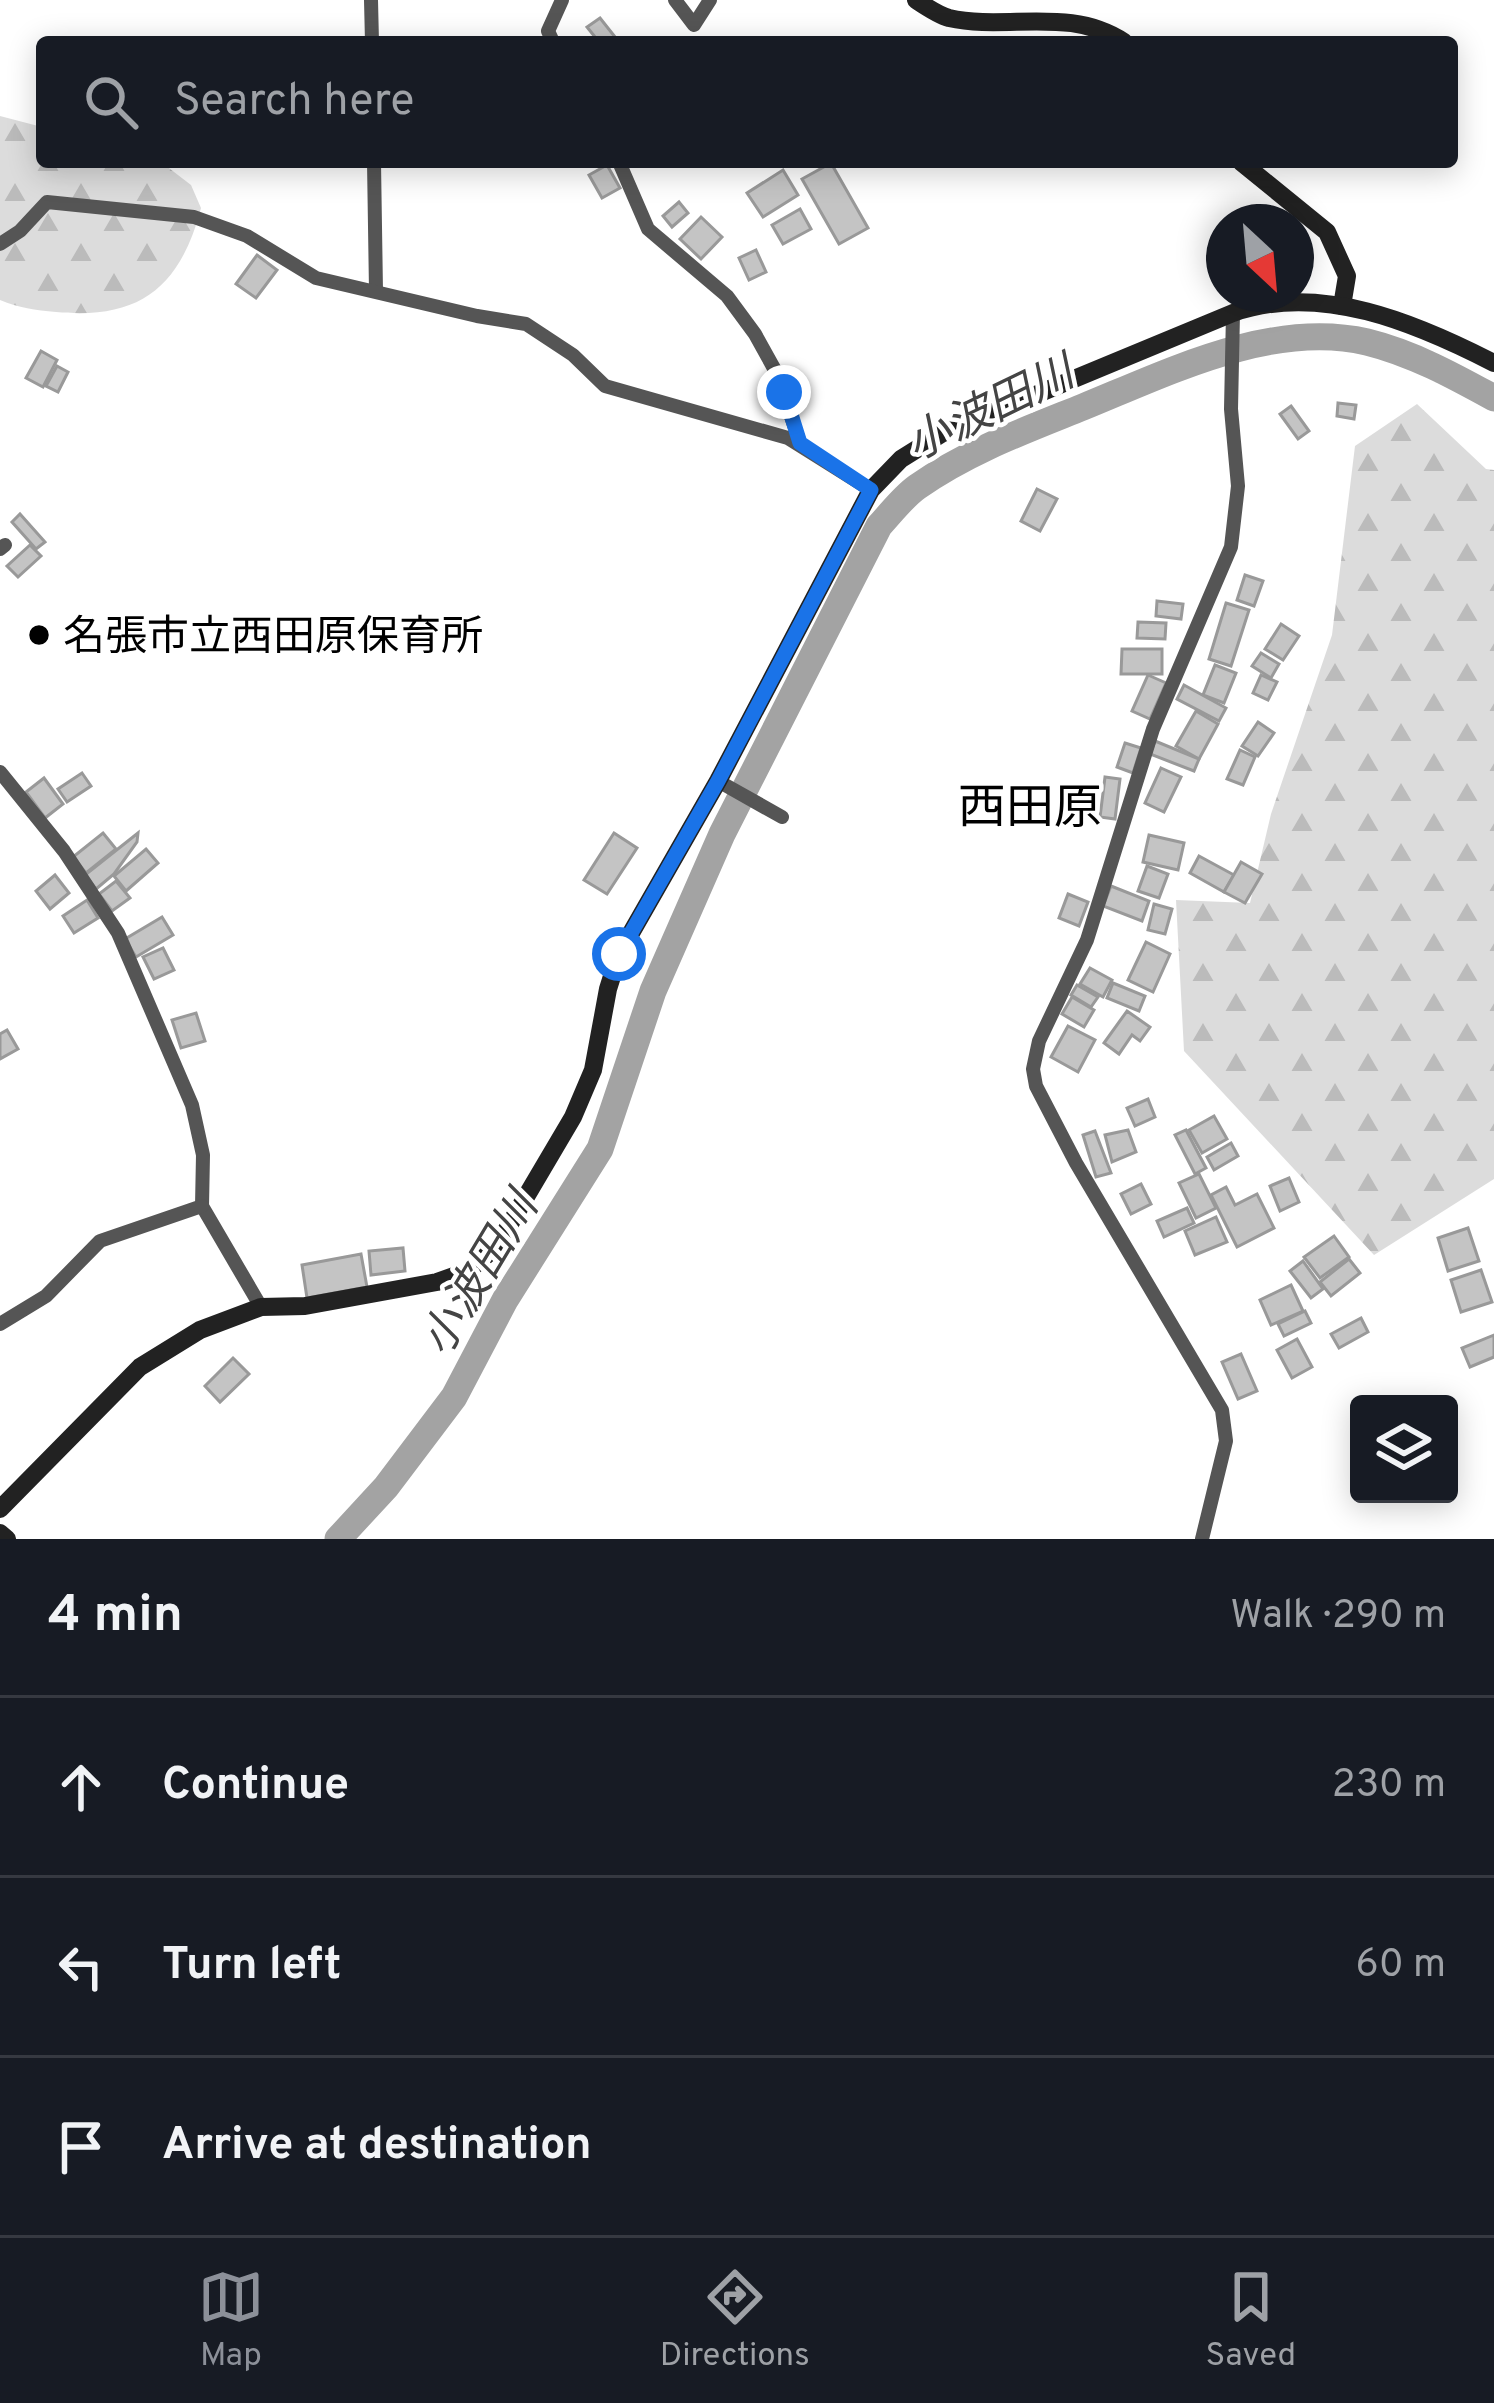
<!DOCTYPE html>
<html lang="en">
<head>
<meta charset="utf-8">
<style>
  :root { --surface:#171b24; --page:#20242c; --text:#f1f3f6; --muted:#9ea1a6; --line:#363941; --accent:#8c9099 }
  body { margin:0; font-family:Overpass,"Noto Sans JP",sans-serif; background:var(--page); color:var(--text) }
  .controls { position:absolute; right:36px; bottom:36px; display:grid; overflow:hidden; border-radius:12px; box-shadow:0 6px 30px #0003 }
  .controls button { width:108px; height:108px; display:grid; place-items:center; padding:0; border:0; border-bottom:3px solid var(--line); background:var(--surface); color:var(--text); font:60px sans-serif }
  .compass { position:absolute; left:1206px; top:204px; width:108px; height:108px; border-radius:50%; background:var(--surface); box-shadow:0 6px 30px #0003; rotate:154deg }
  .stop { position:absolute; width:36px; height:36px; margin:-27px; border:9px solid #1a73e8; border-radius:50%; background:#fff }
  .stop.end { background:#1a73e8; border-color:#fff; box-shadow:0 3px 12px #0008 }
  .list { margin:0; padding:0; list-style:none }
  h2 { display:flex; justify-content:space-between; align-items:center; height:156px; margin:0; padding:0 48px; font-size:51px }
  h2 small { font-size:39px; font-weight:400; color:var(--muted) }
  .list li { display:grid; grid-template-columns:78px 1fr auto; gap:36px; align-items:center; box-sizing:border-box; height:180px; padding:0 48px; border-top:3px solid var(--line) }
  .list b { display:block; font-size:45px; white-space:nowrap }
  .list em { font-size:39px; font-style:normal; color:var(--muted) }
  .icon { flex:none; width:66px; height:66px; fill:none; stroke:currentColor; stroke-width:2; stroke-linecap:round; stroke-linejoin:round }
  .map { position:relative; flex:none; width:1494px; height:1539px; overflow:hidden }
  .search { position:absolute; background:var(--surface); box-shadow:0 6px 30px #0003; left:36px; right:36px; top:36px; height:132px; display:flex; align-items:center; gap:30px; box-sizing:border-box; padding:0 42px; border-radius:12px; color:var(--muted); font-size:45px }
  .sheet { height:696px; background:var(--surface) }
  nav { display:flex; justify-content:space-around; align-items:center; box-sizing:border-box; height:168px; border-top:3px solid var(--line); background:var(--surface); font-size:33px; color:var(--muted) }
  nav a { display:grid; justify-items:center; gap:6px }
  nav .on { color:var(--accent) }
  .map>svg:first-child { display:block }
</style>
</head>
<body>
<div class="map">
<svg width="1494" height="1539" viewBox="0 0 1494 1539">
  <defs>
    <pattern id="forest-firs" width="22" height="20" patternUnits="userSpaceOnUse" patternTransform="scale(3)"><rect width="22" height="20" fill="#dcdcdc"/><path d="M5 1l3.5 6h-7zM16 11l3.5 6h-7z" fill="#bbb"/></pattern>
  </defs>
  <rect width="100%" height="100%" fill="#fff"/>
  <g fill="url(#forest-firs)">
    <path d="M0 116 42 127V162H161L191 185 201 208C180 288 139 320 56 312 35 310 19 308 0 300Z"/>
    <path d="M1417 404 1486 469 1494 470V1179L1374 1255 1184 1051 1176 900 1250 903 1271 814 1332 635 1355 446Z"/>
  </g>
  <g fill="none" stroke-linecap="round" stroke-linejoin="round">
    <path stroke="#a3a3a3" stroke-width="27" d="M338 1539 386 1487 454 1397 505 1300 600 1149 653 991 722 834 879 526C891 513 903 497 917 487 968 451 1026 430 1083 407 1169 372 1272 320 1367 342 1412 353 1454 376 1494 398"/>
  </g>
  <g fill="#c4c4c4" stroke="#999" stroke-width="3">
    <path d="M600 18 619 42H599L587 27Z"/>
    <path d="M831 163 868 228 839 244 802 179Z"/>
    <path d="M607 165 620 188 602 198 589 175Z"/>
    <path d="M783 170 798 195 763 217 747 193Z"/>
    <path d="M679 202 688 213 672 227 663 216Z"/>
    <path d="M800 209 811 229 783 244 772 225Z"/>
    <path d="M701 217 722 237 701 259 680 239Z"/>
    <path d="M756 250 766 272 749 280 739 258Z"/>
    <path d="M257 255 277 270 256 298 236 284Z"/>
    <path d="M41 351 57 360 43 387 26 378Z"/>
    <path d="M57 366 68 372 58 392 46 386Z"/>
    <path d="M1338 403 1356 405 1354 419 1337 416Z"/>
    <path d="M1291 406 1309 431 1298 439 1280 414Z"/>
    <path d="M1037 489 1057 499 1040 531 1021 521Z"/>
    <path d="M20 514 45 542 36 549 12 522Z"/>
    <path d="M30 545 41 556 18 577 7 566Z"/>
    <path d="M1245 575 1263 581 1254 606 1237 600Z"/>
    <path d="M1157 601 1183 604 1181 619 1156 616Z"/>
    <path d="M1226 603 1249 610 1231 666 1209 659Z"/>
    <path d="M1138 622 1166 623 1165 639 1137 638Z"/>
    <path d="M1281 624 1299 636 1283 660 1265 649Z"/>
    <path d="M1122 649H1162V674H1121Z"/>
    <path d="M1261 653 1279 664 1271 678 1252 666Z"/>
    <path d="M1215 665 1236 673 1224 703 1203 695Z"/>
    <path d="M1148 675 1166 683 1150 719 1132 711Z"/>
    <path d="M1261 675 1277 682 1268 700 1253 693Z"/>
    <path d="M1184 685 1226 708 1219 721 1177 699Z"/>
    <path d="M1196 711 1218 724 1199 759 1176 746Z"/>
    <path d="M1258 722 1274 733 1258 756 1242 746Z"/>
    <path d="M1155 741 1199 759 1194 771 1150 754Z"/>
    <path d="M1125 743 1141 748 1133 773 1117 767Z"/>
    <path d="M1240 750 1255 757 1243 785 1227 779Z"/>
    <path d="M1161 768 1181 777 1164 812 1145 803Z"/>
    <path d="M82 773 91 786 67 802 58 789Z"/>
    <path d="M1105 777 1120 779 1115 819 1100 817Z"/>
    <path d="M44 778 63 804 45 818 26 792Z"/>
    <path d="M103 833 116 849 86 873 73 857Z"/>
    <path d="M138 833 137 842 114 874 96 889 85 875Z"/>
    <path d="M614 833 637 848 607 894 584 880Z"/>
    <path d="M1149 835 1184 843 1178 870 1143 862Z"/>
    <path d="M146 849 158 863 126 891 114 876Z"/>
    <path d="M1199 856 1234 875 1224 892 1190 873Z"/>
    <path d="M1241 862 1262 874 1245 903 1224 892Z"/>
    <path d="M1147 866 1168 874 1159 898 1138 891Z"/>
    <path d="M55 875 69 893 50 909 36 891Z"/>
    <path d="M116 881 130 898 112 911 99 894Z"/>
    <path d="M1111 886 1149 901 1142 921 1103 906Z"/>
    <path d="M1068 894 1088 902 1079 926 1059 918Z"/>
    <path d="M87 900 98 918 74 933 63 916Z"/>
    <path d="M1154 904 1172 909 1165 934 1148 930Z"/>
    <path d="M162 917 173 935 136 957 125 939Z"/>
    <path d="M1146 942 1170 954 1153 992 1128 980Z"/>
    <path d="M163 948 174 970 154 979 143 957Z"/>
    <path d="M1090 968 1112 980 1103 997 1080 984Z"/>
    <path d="M1113 983 1145 996 1139 1011 1107 998Z"/>
    <path d="M1077 985 1098 997 1091 1007 1071 995Z"/>
    <path d="M1072 997 1094 1010 1084 1027 1062 1014Z"/>
    <path d="M1127 1011 1150 1027 1140 1041 1132 1035 1119 1054 1104 1043Z"/>
    <path d="M196 1013 205 1041 181 1048 172 1020Z"/>
    <path d="M1068 1026 1095 1040 1078 1072 1051 1057Z"/>
    <path d="M7 1030 18 1049 0 1059V1034Z"/>
    <path d="M1148 1099 1155 1117 1135 1126 1127 1108Z"/>
    <path d="M1214 1116 1227 1139 1202 1153 1189 1130Z"/>
    <path d="M1128 1130 1136 1152 1112 1162 1105 1135Z"/>
    <path d="M1186 1130 1206 1168 1195 1174 1175 1135Z"/>
    <path d="M1095 1131 1111 1173 1096 1177 1083 1135Z"/>
    <path d="M1231 1143 1238 1156 1214 1170 1207 1157Z"/>
    <path d="M1199 1174 1216 1208 1196 1218 1179 1183Z"/>
    <path d="M1289 1178 1299 1202 1280 1211 1270 1186Z"/>
    <path d="M1141 1184 1151 1204 1131 1214 1121 1194Z"/>
    <path d="M1226 1187 1235 1205 1257 1194 1274 1228 1237 1247 1211 1195Z"/>
    <path d="M1187 1208 1194 1223 1164 1237 1157 1221Z"/>
    <path d="M1216 1217 1227 1242 1195 1255 1185 1231Z"/>
    <path d="M1468 1228 1479 1261 1448 1271 1438 1238Z"/>
    <path d="M1334 1236 1349 1257 1320 1278 1304 1257Z"/>
    <path d="M403 1248 405 1271 371 1275 369 1251Z"/>
    <path d="M361 1254 367 1287 307 1298 302 1265Z"/>
    <path d="M1349 1259 1360 1273 1331 1296 1320 1282Z"/>
    <path d="M1303 1261 1323 1289 1311 1298 1290 1271Z"/>
    <path d="M1481 1270 1492 1302 1461 1312 1451 1280Z"/>
    <path d="M1291 1285 1303 1311 1271 1325 1260 1300Z"/>
    <path d="M1305 1311 1311 1323 1284 1336 1278 1324Z"/>
    <path d="M1361 1318 1368 1332 1339 1348 1331 1334Z"/>
    <path d="M1494 1335V1357L1470 1367 1462 1348Z"/>
    <path d="M1297 1339 1312 1367 1292 1378 1277 1350Z"/>
    <path d="M1241 1354 1257 1391 1238 1399 1222 1362Z"/>
    <path d="M233 1358 249 1374 220 1402 205 1386Z"/>
  </g>
  <g fill="none" stroke-linecap="round" stroke-linejoin="round">
    <g stroke="#555" stroke-width="14">
      <path d="M371 0 372 42"/>
      <path d="M675 0 694 25 710 0"/>
      <path d="M553 42 548 31 562 0"/>
      <path d="M374 162 376 291"/>
      <path d="M619 162 648 229 727 296 755 334 776 372 800 443"/>
      <path d="M0 244 20 231 47 202 194 217 247 236 316 278 477 316 526 324 573 355 605 386 788 438 871 490"/>
      <path d="M0 549 5 545"/>
      <path d="M0 772 64 851 118 933 192 1105 203 1155 202 1206 261 1307"/>
      <path d="M718 781 782 817"/>
      <path d="M0 1324 46 1296 100 1241 202 1206"/>
      <path d="M1202 1539 1226 1441 1222 1410 1076 1163 1036 1086 1033 1069 1039 1041 1087 940 1153 729 1231 547 1238 486 1231 409 1233 313"/>
    </g>
    <g stroke="#222" stroke-width="18">
      <path d="M916 0C925 6 938 15 949 18 1006 31 1070 6 1124 42"/>
      <path d="M1241 162 1327 232 1347 276 1342 306"/>
      <path d="M0 1509 140 1367 200 1330 261 1307 305 1306 437 1282 468 1271 497 1246 573 1117 593 1070 608 989 619 954 718 781 871 490 901 459 941 434 1233 313C1320 282 1416 323 1494 363"/>
      <path d="M0 1533 7 1539"/>
    </g>
  </g>
  <g fill="none" stroke-linecap="round" stroke-linejoin="round">
    <path stroke="#1a73e8" stroke-width="15" d="M619 954 718 781 871 490 800 443 784 392"/>
  </g>
  <circle fill="#000" stroke="#fff" stroke-width="4.5" cx="39" cy="635" r="12"/>
  <g text-anchor="middle" stroke-width="9" stroke-linejoin="round" paint-order="stroke">
    <g font-size="42" fill="#000" stroke="#fff" text-anchor="start">
      <text x="63" y="650">名張市立西田原保育所</text>
    </g>
    <g font-size="45" font-style="italic" fill="#444" stroke="#fff">
      <text transform="translate(989 407) rotate(-26)" y="16">小波田川</text>
      <text transform="translate(478 1273) rotate(-59)" y="16">小波田川</text>
    </g>
    <g font-size="48" fill="#000" stroke="#fff">
      <text x="1030" y="823">西田原</text>
    </g>
  </g>
</svg>
<div class="controls">
<button><svg class="icon" aria-label="layers" viewBox="0 0 24 24"><path d="M12 4l9 5-9 5-9-5zM3 14l9 5 9-5"/></svg></button>
</div>
<svg class="compass" viewBox="-18 -18 36 36"><path d="M0-13l5 13h-10z" fill="#e53935"/><path d="M0 13l5-13h-10z" fill="#9ea1a6"/></svg>
<div class="stop" style="left:619px;top:954px"></div>
<div class="stop end" style="left:784px;top:392px"></div>
<div class="search"><svg class="icon" aria-label="search" viewBox="0 0 24 24"><circle cx="10" cy="10" r="6"/><path d="M15 15l6 6"/></svg>Search here</div>
</div>
<section class="sheet">
<h2>4 min<small>Walk · 290 m</small></h2>
<ul class="list">
<li><svg class="icon" aria-label="ahead" viewBox="0 0 24 24"><path d="M12 20V5M6 11l6-6 6 6"/></svg><div><b>Continue</b></div><em>230 m</em></li>
<li><svg class="icon" aria-label="left" viewBox="0 0 24 24"><path d="M17 20v-9H6M10 6l-5 5 5 5"/></svg><div><b>Turn left</b></div><em>60 m</em></li>
<li><svg class="icon" aria-label="arrive" viewBox="0 0 24 24"><path d="M6 21V4h12l-3 4 3 4H6"/></svg><div><b>Arrive at destination</b></div></li>
</ul>
</section>
<nav>
<a class="on"><svg class="icon" aria-label="map" viewBox="0 0 24 24"><path d="M3 6l6-2 6 2 6-2v14l-6 2-6-2-6 2zM9 4v14M15 6v14"/></svg>Map</a>
<a><svg class="icon" aria-label="directions" viewBox="0 0 24 24"><path d="M12 3l9 9-9 9-9-9zM9 14v-3h6M13 9l2 2-2 2"/></svg>Directions</a>
<a><svg class="icon" aria-label="saved" viewBox="0 0 24 24"><path d="M7 4h10v16l-5-4-5 4z"/></svg>Saved</a>
</nav>
</body>
</html>
